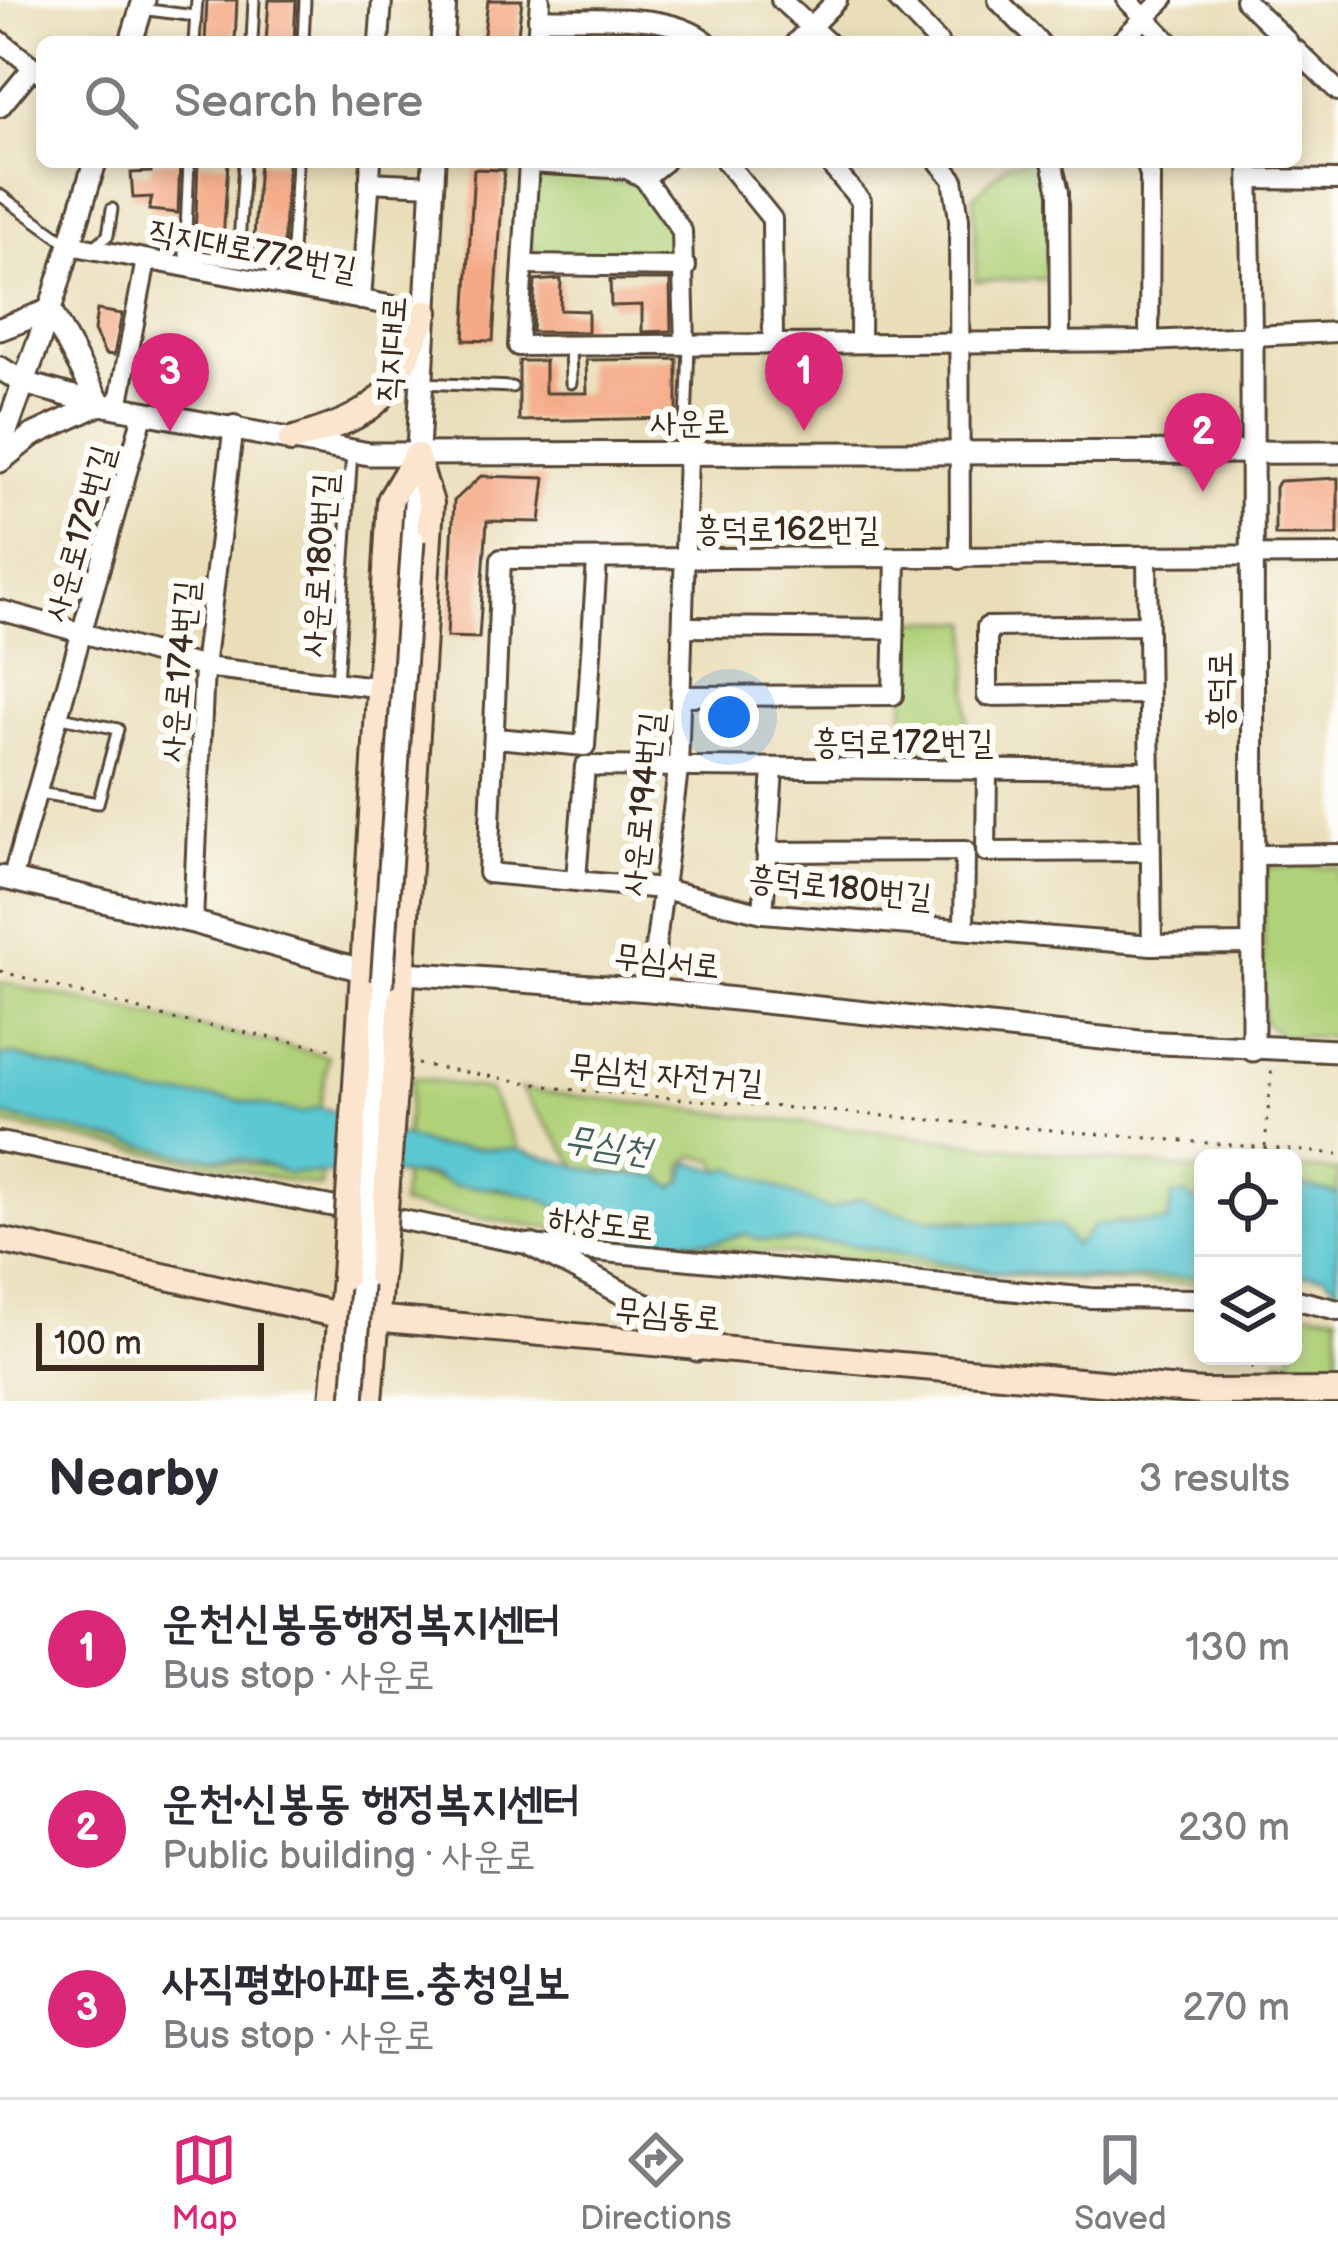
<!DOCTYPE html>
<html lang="en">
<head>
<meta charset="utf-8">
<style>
  :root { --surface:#fff; --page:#f7f7f7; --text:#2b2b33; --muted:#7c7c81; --line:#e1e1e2; --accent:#db2777 }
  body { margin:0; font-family:"Balsamiq Sans","Poor Story",sans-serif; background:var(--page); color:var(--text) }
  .controls { position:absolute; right:36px; bottom:36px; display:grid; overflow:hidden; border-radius:18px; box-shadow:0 6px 18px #0003 }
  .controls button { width:108px; height:108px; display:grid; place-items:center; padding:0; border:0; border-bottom:3px solid var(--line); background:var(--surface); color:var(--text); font:60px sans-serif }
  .scale { position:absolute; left:36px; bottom:30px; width:228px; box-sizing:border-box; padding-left:12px; border:6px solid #3b2a1e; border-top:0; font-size:33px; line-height:42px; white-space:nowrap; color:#3b2a1e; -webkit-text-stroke:9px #fdfcf7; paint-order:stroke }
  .you { position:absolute; left:729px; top:717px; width:42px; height:42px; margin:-30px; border:9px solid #fff; border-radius:50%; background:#1a73e8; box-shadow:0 0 0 18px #1a73e833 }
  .badge { display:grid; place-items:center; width:78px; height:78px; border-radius:50%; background:var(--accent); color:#fff; font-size:39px; font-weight:700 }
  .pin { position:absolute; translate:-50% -99px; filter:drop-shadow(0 3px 6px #0008) }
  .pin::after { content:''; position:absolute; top:63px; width:42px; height:36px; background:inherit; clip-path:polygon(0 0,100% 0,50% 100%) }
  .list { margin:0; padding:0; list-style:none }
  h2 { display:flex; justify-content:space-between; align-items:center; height:156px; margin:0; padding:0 48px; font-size:51px }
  h2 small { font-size:39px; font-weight:400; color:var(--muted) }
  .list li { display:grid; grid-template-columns:78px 1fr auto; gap:36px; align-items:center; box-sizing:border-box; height:180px; padding:0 48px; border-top:3px solid var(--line) }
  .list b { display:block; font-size:45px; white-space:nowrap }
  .list p { margin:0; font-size:39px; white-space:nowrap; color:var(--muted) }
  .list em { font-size:39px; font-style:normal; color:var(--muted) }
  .icon { flex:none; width:66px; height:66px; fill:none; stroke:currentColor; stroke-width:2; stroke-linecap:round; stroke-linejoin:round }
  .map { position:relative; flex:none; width:1338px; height:1401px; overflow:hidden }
  .search { position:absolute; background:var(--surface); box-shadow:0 6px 18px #0003; left:36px; right:36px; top:36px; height:132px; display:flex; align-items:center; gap:30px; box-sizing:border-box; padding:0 42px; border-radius:18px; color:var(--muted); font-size:45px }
  .sheet { height:696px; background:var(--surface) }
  nav { display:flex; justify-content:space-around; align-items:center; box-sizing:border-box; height:168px; border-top:3px solid var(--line); background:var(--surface); font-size:33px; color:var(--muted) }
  nav a { display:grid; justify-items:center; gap:6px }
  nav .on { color:var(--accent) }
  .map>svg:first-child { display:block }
</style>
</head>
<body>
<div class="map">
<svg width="1338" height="1401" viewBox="0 0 1338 1401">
  <rect width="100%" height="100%" fill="#fdfcf7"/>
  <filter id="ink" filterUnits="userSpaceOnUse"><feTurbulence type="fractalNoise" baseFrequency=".00833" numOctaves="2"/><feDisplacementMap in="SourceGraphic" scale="24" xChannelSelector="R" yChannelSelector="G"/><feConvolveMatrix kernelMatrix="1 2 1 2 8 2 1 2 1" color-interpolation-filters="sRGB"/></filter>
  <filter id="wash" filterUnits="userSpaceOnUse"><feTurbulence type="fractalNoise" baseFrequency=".004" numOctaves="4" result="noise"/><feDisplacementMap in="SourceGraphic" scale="48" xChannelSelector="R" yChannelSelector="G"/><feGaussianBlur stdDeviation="2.7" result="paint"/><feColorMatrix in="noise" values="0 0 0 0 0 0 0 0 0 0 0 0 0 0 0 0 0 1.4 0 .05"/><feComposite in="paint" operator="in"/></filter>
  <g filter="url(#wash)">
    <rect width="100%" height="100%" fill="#e9deb9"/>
    <g fill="#b0d179" stroke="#767e4c" stroke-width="3">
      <path d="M1009 162H1040L1046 171 1051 279 976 281 974 196Z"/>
      <path d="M543 173 638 184 676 238 677 254 670 264 539 263C524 243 529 193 543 173Z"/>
      <path d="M907 621 970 622 966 758H903Z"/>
      <path d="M1271 866 1338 867V1037L1281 1036 1263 1020 1264 875Z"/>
      <path d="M0 982 328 1056 320 1107 301 1113 226 1098 151 1095 15 1055 0 1056Z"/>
      <path d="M412 1077 489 1090 519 1150 480 1153 405 1141Z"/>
      <path d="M520 1089 1203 1171V1207L1187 1195 1168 1222 1117 1221 1075 1247 1035 1225 995 1228 967 1220 898 1217 861 1198 829 1210 722 1171 715 1160 693 1156 683 1165V1181L674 1188 647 1175 579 1168Z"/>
      <path d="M0 1115 191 1156 321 1174V1187L0 1123Z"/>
      <path d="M1293 1168 1338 1171V1194L1293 1189Z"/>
      <path d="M404 1174 537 1197 614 1236 638 1240 718 1241 746 1234 777 1241 840 1243 991 1271 1107 1279 1203 1276V1283C1102 1286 1001 1273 901 1264 734 1250 567 1234 401 1205Z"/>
      <path d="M1293 1311 1338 1314V1365L1279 1364 1278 1356H1293Z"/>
    </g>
    <g fill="#5bc8d1" stroke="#4b7978" stroke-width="3">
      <path d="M15 1055 151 1095 226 1098 301 1113 320 1107 434 1147 519 1150 602 1173 660 1177 673 1188 683 1181 689 1162 722 1171 732 1168 829 1210 861 1198C924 1230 990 1221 1059 1226L1075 1246 1095 1225 1168 1222 1172 1196 1187 1195 1203 1207V1276L1107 1279 991 1271 840 1243 761 1240 746 1234 718 1241 638 1240 613 1236 537 1197 499 1188 454 1186 431 1175 289 1173 249 1160 191 1156 0 1115V1056Z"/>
      <path d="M1307 1187 1338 1194V1289L1324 1275H1293V1189Z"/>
    </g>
    <g id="blocks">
      <g fill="#f4a884">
        <path d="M207 0H237L235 42H205Z"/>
        <path d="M269 0H296L294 42H266Z"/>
        <path d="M488 0H522L517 42H483Z"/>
        <path d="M151 162H180L178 213 149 210 152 197 133 198 131 173 151 172Z"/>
        <path d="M198 162H228L223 241 195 240Z"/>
        <path d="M259 162H288L283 253 253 252Z"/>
        <path d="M474 169 504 170 493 341 464 340Z"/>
        <path d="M561 279 560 310 588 311V332H532L535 281Z"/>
        <path d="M610 280H670L671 331 642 332V305L611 306Z"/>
        <path d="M97 310 122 314 114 355 105 354 94 331Z"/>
        <path d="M677 359V418L519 421V361H545V393H587L586 360Z"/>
        <path d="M481 476 545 478 540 522 487 521 479 638 447 637 454 501Z"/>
        <path d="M1338 478V535H1275V487L1280 481Z"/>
      </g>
    </g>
  </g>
  <g filter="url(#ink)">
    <use href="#blocks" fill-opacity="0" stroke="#554535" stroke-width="3"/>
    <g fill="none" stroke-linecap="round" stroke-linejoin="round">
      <g stroke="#554535" stroke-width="15">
        <g id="service">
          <path d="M141 9 195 16"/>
          <path d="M194 42 197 0"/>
          <path d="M252 42 254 0"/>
          <path d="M303 42 305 0"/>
          <path d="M189 162 185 254 291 269 297 162"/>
          <path d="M0 195 70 245"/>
          <path d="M92 249 108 235 112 209"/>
          <path d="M238 261 244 162"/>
          <path d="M570 346 571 383"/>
          <path d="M421 383 512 387"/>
          <path d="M685 453 689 345"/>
          <path d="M337 682 352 451"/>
          <path d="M39 793 98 803 118 729 57 716"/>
        </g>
      </g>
      <g stroke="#554535" stroke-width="24">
        <g id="minor">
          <path d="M781 0 827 42"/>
          <path d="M898 0 938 42"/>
          <path d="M998 0 1039 42"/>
          <path d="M1127 0 1169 42"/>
          <path d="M1245 0 1288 42"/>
          <path d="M538 18C588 21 667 9 707 42"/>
          <path d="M0 41 42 74"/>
          <path d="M379 42 382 0"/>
          <path d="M537 42 540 0"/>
          <path d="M796 42 837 0"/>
          <path d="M1120 42 1163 0"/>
          <path d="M1296 50 1338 91"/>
          <path d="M0 107 33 67"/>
          <path d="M529 162 518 346 1149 341 1338 332"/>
          <path d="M726 162 772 219 773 344"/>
          <path d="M828 162 861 201 860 343"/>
          <path d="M939 162 953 179 959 219 960 559"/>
          <path d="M1052 162 1059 192 1060 342"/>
          <path d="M1146 162 1150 176 1149 341"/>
          <path d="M1249 162 1252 333"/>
          <path d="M529 163 627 169 644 178 682 231 685 345"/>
          <path d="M644 178 664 162"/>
          <path d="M1251 179 1338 180"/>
          <path d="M369 182 433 185"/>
          <path d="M70 245 426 312"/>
          <path d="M523 265 686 267"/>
          <path d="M361 300 371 162"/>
          <path d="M118 407 146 260"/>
          <path d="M1147 558 1152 945"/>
          <path d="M0 610 204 667 376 687"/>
          <path d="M1146 625 987 627V696L1147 694"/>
          <path d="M686 627 894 629"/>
          <path d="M682 696 893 695 896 558"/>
          <path d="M496 738 585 746 597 560"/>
          <path d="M987 771 986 852 1150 851"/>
          <path d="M766 852 965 851 964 929"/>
          <path d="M1254 855 1338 854"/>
          <path d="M576 879 585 766 1147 771"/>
          <path d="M12 880 144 411"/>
          <path d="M763 913 773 770"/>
          <path d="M193 922 204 667 234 425"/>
          <path d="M1251 944 1152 945 763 913 663 889 488 873 501 559 1338 555"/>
          <path d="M650 990 678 770 688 454"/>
          <path d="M0 1142 531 1245 1091 1298 1203 1299"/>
          <path d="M1293 1299 1338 1310"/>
        </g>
      </g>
      <g stroke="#554535" stroke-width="27">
        <g id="tertiary">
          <path d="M131 42 144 0"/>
          <path d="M442 42 445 0"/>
          <path d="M0 329 50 310 100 404 31 436 0 461"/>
          <path d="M1252 333 1253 1050"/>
          <path d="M0 368 24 383 100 404 369 454 1338 452"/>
          <path d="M0 448 50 310 95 162"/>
          <path d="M413 540 434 162"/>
          <path d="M0 877 193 922 361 970 650 990 1140 1042 1338 1051"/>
          <path d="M531 1245 649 1307 697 1350"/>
        </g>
      </g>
      <g stroke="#554535" stroke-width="30">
        <g id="secondary">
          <path d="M291 440C385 412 389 400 426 312"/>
          <path d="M362 989 390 500 416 456"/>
          <path d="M401 997 431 503 416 456"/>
          <path d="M0 1240 339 1315 1203 1392 1338 1391"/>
          <path d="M333 1401 344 1277"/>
          <path d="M370 1401 380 1276"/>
        </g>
      </g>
      <g stroke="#554535" stroke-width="3" stroke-dasharray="3 9" stroke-linecap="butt">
        <path d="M0 971 173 1019 337 1050"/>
        <path d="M417 1064 565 1089 1338 1154"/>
        <path d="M1264 1158 1272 1065"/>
        <path d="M1252 1369 1253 1356"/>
      </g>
      <use href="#service" stroke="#fff" stroke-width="9"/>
      <use href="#minor" stroke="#fff" stroke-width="18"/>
      <use href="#tertiary" stroke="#fff" stroke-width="21"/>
      <use href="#secondary" stroke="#fce5cf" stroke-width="24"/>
      <g stroke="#554535" stroke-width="27" stroke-linecap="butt">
        <path id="tertiary-bridge" d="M353 1401 413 540"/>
      </g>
      <g stroke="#554535" stroke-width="30" stroke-linecap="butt">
        <g id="secondary-bridge">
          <path d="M380 1276 401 997"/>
          <path d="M344 1277 362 989"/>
        </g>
      </g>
      <use href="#tertiary-bridge" stroke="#fff" stroke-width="21"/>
      <use href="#secondary-bridge" stroke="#fce5cf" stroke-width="24"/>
    </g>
  </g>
  <g text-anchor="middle" stroke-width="12" stroke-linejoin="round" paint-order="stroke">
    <g font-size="33" fill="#3b2a1e" stroke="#fdfcf7">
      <text transform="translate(253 249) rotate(11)" y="12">직지대로772번길</text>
      <text transform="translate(390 349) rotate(-86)" y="12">직지대로</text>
      <text transform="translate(690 421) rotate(-1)" y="12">사운로</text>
      <text x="787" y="540">흥덕로162번길</text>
      <text transform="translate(78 533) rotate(-74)" y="12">사운로172번길</text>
      <text transform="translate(318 565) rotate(-86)" y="12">사운로180번길</text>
      <text transform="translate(178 671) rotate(-85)" y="12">사운로174번길</text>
      <text transform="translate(1219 691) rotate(-90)" y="12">흥덕로</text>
      <text x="903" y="753">흥덕로172번길</text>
      <text transform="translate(641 804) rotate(-84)" y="12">사운로194번길</text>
      <text transform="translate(840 886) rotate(6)" y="12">흥덕로180번길</text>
      <text transform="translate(667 960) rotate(6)" y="12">무심서로</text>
      <text transform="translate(666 1073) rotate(5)" y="12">무심천 자전거길</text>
      <text transform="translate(601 1222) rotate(6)" y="12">하상도로</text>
      <text transform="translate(668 1313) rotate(5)" y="12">무심동로</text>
    </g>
    <g font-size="36" font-style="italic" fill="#46615d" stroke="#fdfcf7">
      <text transform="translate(608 1144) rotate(9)" y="13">무심천</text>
    </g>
  </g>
</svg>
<div class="controls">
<button><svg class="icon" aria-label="locate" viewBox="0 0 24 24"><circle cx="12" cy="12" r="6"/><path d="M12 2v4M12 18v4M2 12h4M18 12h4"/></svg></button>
<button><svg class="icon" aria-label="layers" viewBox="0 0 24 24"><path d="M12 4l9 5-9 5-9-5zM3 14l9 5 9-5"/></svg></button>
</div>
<div class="scale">100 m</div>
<div class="you"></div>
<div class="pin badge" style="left:804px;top:431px">1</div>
<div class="pin badge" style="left:1203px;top:492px">2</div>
<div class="pin badge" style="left:170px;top:432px">3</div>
<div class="search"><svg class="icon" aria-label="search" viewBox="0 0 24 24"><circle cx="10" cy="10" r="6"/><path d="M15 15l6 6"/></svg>Search here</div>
</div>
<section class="sheet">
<h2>Nearby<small>3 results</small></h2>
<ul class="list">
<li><span class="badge">1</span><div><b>운천신봉동행정복지센터</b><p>Bus stop · 사운로</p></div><em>130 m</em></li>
<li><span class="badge">2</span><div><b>운천·신봉동 행정복지센터</b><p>Public building · 사운로</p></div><em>230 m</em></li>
<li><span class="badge">3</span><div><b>사직평화아파트.충청일보</b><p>Bus stop · 사운로</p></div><em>270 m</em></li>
</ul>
</section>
<nav>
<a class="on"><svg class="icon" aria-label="map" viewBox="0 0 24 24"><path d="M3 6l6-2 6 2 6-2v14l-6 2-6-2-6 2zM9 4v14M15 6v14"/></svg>Map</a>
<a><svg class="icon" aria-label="directions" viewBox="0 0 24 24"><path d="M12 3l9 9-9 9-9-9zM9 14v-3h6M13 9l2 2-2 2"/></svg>Directions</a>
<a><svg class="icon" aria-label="saved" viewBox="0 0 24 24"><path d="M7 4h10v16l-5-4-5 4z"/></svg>Saved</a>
</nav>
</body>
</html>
